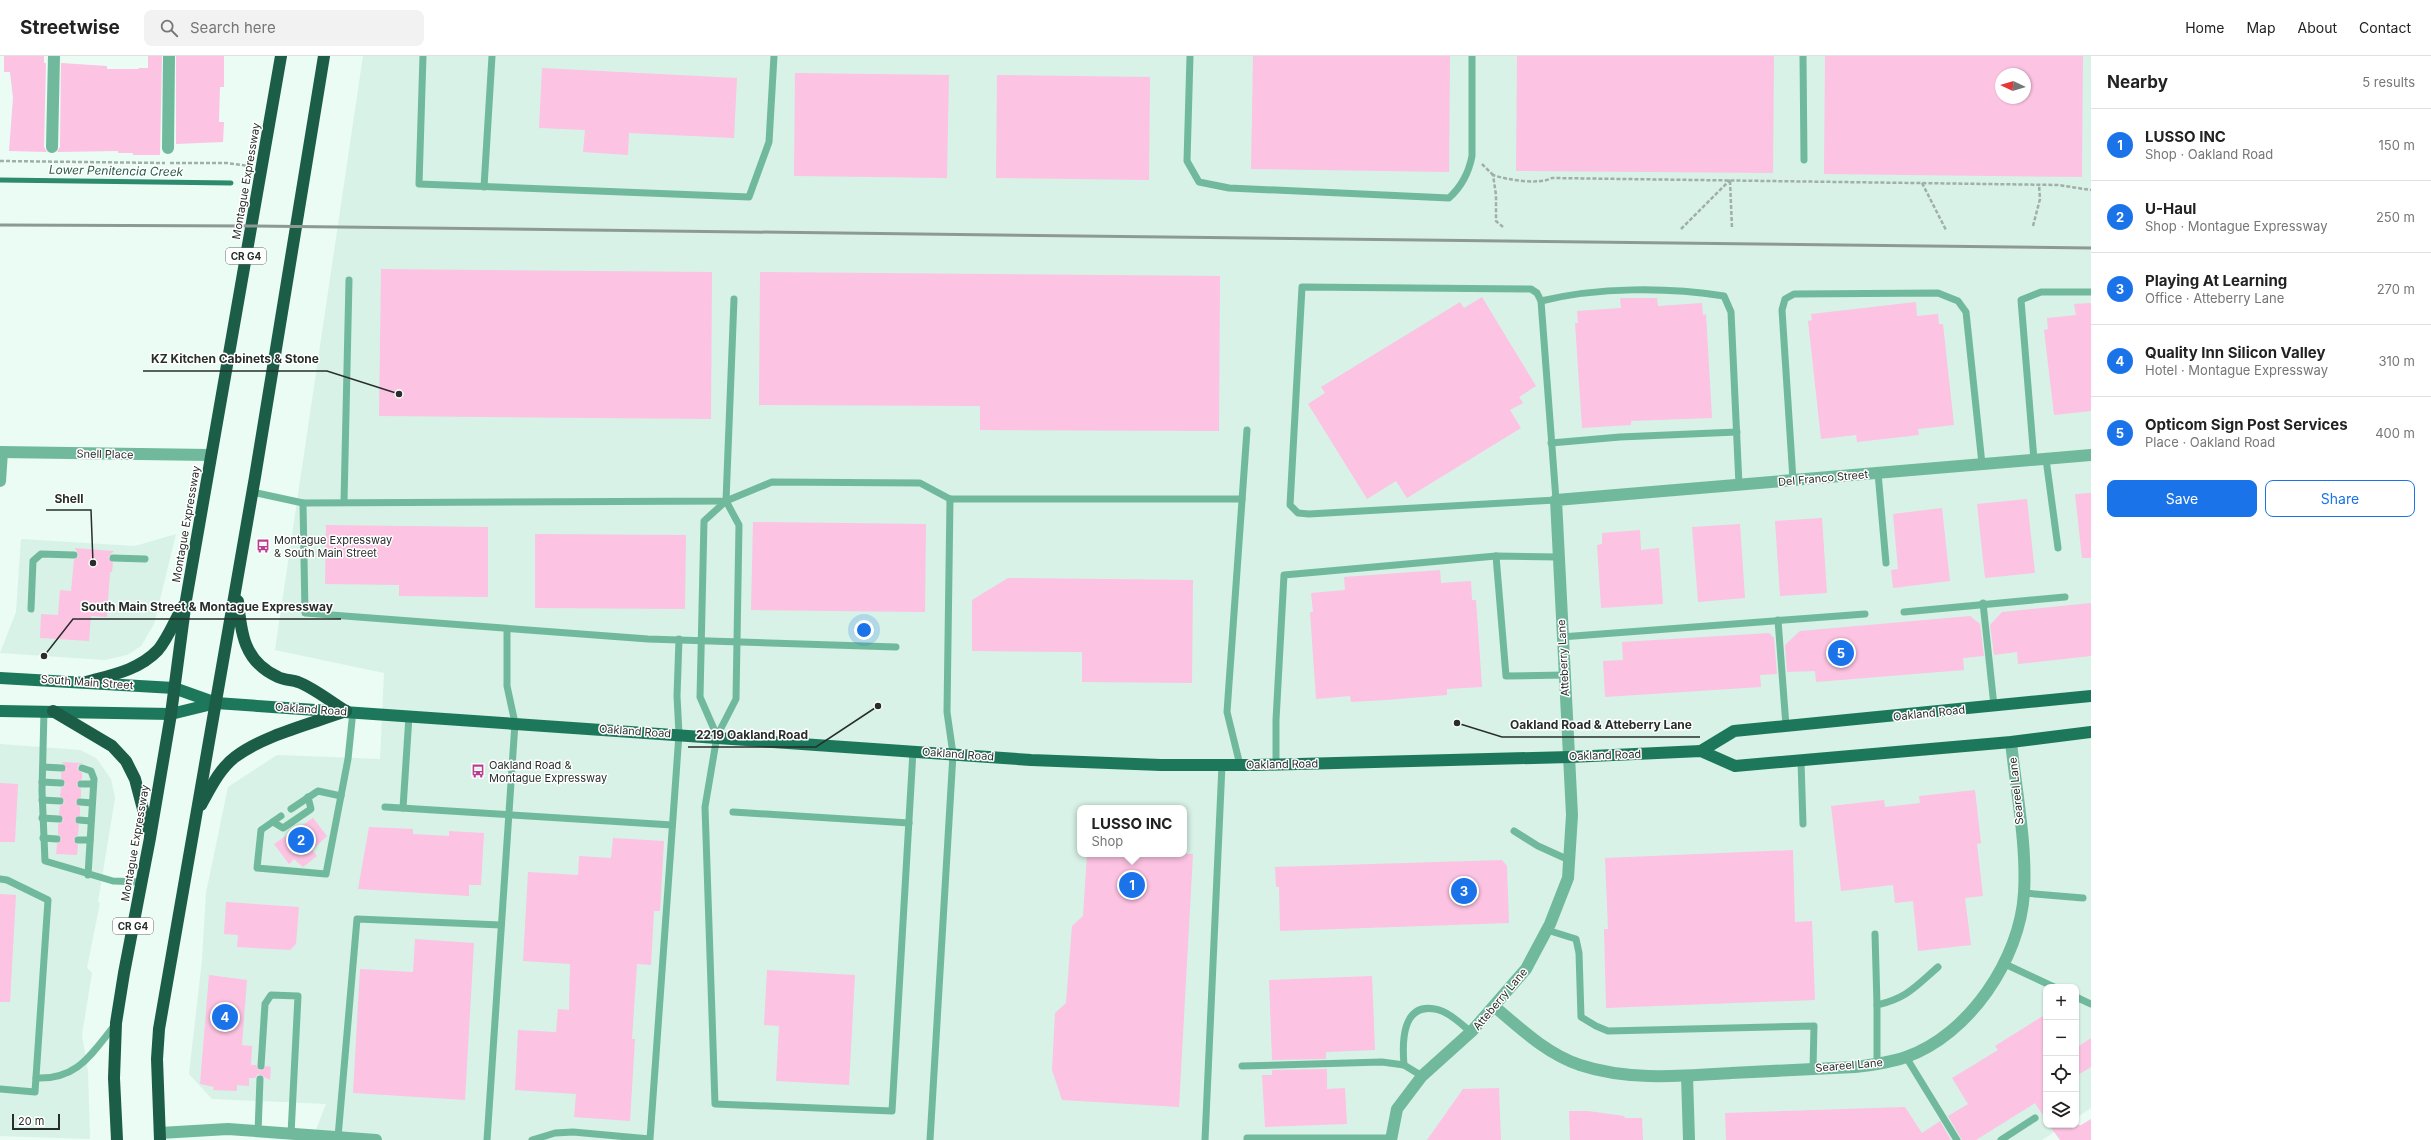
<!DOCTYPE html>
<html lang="en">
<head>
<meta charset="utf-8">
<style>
  :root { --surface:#fff; --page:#f2f2f2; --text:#222; --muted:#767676; --line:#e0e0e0; --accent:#1a73e8 }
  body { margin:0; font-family:Inter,sans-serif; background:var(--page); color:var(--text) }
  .controls { position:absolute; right:12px; bottom:12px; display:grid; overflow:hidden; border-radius:8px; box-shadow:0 1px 3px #0004 }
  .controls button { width:36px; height:36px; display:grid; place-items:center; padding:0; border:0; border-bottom:1px solid var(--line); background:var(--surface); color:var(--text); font:20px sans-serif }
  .compass { position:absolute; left:1995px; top:12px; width:36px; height:36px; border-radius:50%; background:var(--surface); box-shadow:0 1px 3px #0004; rotate:274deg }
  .scale { position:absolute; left:12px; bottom:10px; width:48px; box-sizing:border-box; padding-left:4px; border:2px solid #272e2b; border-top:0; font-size:11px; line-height:14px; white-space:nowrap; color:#272e2b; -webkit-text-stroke:3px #fff; paint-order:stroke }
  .you { position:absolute; left:864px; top:574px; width:14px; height:14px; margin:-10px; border:3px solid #fff; border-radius:50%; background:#1a73e8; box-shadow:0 0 0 6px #1a73e833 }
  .badge { display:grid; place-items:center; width:26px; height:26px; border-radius:50%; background:var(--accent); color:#fff; font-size:13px; font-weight:700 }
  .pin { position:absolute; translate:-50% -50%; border:2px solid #fff; box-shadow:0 1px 4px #0006 }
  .popup { position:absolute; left:1077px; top:749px; width:110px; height:52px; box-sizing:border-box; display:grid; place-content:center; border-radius:8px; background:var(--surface); filter:drop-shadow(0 1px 3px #0005); font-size:13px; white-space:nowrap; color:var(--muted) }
  .popup b { font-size:15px; color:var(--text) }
  .popup::after { content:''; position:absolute; left:50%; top:100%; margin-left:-8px; border:8px solid transparent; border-top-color:var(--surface) }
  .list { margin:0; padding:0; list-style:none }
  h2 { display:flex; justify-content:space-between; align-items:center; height:52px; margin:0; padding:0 16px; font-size:17px }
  h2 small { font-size:13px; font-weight:400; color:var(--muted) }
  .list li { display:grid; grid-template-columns:26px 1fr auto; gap:12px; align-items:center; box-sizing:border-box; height:72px; padding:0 16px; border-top:1px solid var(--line) }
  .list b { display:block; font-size:15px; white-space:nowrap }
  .list p { margin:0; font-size:13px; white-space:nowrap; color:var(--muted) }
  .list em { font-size:13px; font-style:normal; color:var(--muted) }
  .actions { display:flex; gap:8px; padding:12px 16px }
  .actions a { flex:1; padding:9px 0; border:1px solid var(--accent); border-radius:8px; text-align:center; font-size:14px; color:var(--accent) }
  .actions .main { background:var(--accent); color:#fff }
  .icon { flex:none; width:22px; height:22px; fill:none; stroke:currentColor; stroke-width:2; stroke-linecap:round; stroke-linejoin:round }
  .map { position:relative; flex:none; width:2091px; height:1084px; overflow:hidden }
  header { display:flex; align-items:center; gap:24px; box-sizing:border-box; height:56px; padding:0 20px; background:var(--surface); border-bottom:1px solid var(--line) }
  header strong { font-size:19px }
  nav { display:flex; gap:22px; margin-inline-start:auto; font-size:14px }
  .search { width:280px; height:36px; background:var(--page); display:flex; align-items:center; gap:10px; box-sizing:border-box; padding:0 14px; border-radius:8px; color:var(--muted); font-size:15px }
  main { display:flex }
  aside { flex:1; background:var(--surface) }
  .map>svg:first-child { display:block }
</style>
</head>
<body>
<header>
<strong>Streetwise</strong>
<div class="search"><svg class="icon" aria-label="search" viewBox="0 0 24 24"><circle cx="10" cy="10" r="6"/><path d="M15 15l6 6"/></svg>Search here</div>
<nav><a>Home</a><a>Map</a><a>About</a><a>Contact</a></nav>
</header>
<main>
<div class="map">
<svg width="2091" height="1084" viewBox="0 0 2091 1084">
  <rect width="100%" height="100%" fill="#eafcf4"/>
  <g fill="#d8f2e7" fill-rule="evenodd">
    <path d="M363 0H2091V1052L2076 1062V931H2046V1069H2065L2042 1084H312L326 1048 212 1043 189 1018 202 904 206 837 228 731 277 699 380 703 384 617 275 594ZM2001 18H2025V42H2001ZM1080 752H1184V798H1080Z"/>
    <path d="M176 478 154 568 141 590 127 599 105 604 0 597 16 556 21 483 135 490Z"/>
    <path d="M0 688 80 694 96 702 111 723 115 742 98 846 100 847 87 912 92 917 82 979 88 1016 90 1083 0 1080Z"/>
  </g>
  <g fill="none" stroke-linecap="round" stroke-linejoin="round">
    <path stroke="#2d8a6d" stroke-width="5" d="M0 124 231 127"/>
  </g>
  <g fill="#fcc3e2" fill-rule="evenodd">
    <path d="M4 0H44V7H46L44 91 47 96 9 95 13 42 10 16H4Z"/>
    <path d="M148 0H162L160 99H133V97H118V95L57 96 60 91 61 7 107 10V13H138L139 12H148Z"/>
    <path d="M176 0H224V31H220L219 66H224L223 86 176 88Z"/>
    <path d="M1253 0H1450L1449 116 1251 113Z"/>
    <path d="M1517 0H1774L1773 117 1516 115Z"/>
    <path d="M1825 0H2083L2082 121 1824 118ZM2001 18H2025V42H2001Z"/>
    <path d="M542 12 737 22 734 82 629 77 628 99 583 96 585 74 539 72Z"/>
    <path d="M795 17 949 19 947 122 794 120Z"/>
    <path d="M997 19 1150 21 1149 124 996 122Z"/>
    <path d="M381 213 712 216 711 363 379 360Z"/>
    <path d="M760 216 1220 220 1219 375 980 374V350L759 349Z"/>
    <path d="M1482 241 1536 330 1519 341 1523 347 1510 354 1521 372 1407 442 1396 425 1367 443 1308 348 1325 337 1321 331 1460 246 1464 252Z"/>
    <path d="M1620 242H1657L1658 250 1702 247 1703 259 1706 258 1712 362 1631 365V369L1582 372 1575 267H1578L1577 255 1621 252Z"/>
    <path d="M1916 246 1917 260 1938 258 1939 268H1943L1954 369 1918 373 1919 379 1857 386 1856 379 1821 383 1808 265 1812 264 1811 258Z"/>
    <path d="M2091 247V355L2054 359 2044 274 2048 273 2047 262 2076 259 2074 248Z"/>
    <path d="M2091 437V502H2082L2075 438Z"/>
    <path d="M2027 443 2035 517 1985 522 1977 448Z"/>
    <path d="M1942 452 1950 525 1893 532 1891 514 1898 513 1893 458Z"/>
    <path d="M1822 462 1827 537 1780 540 1775 465Z"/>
    <path d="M753 466 926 468 925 556 751 554Z"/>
    <path d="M1740 468 1745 542 1698 546 1692 471Z"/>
    <path d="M326 469 488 471V541L399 540V529L325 528Z"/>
    <path d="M1640 474 1641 494 1659 492 1663 548 1601 552 1597 489 1602 488V477Z"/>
    <path d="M535 478 686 479 685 553 535 552Z"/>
    <path d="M75 492 114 495 108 501 113 507 112 516H110L107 561 91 560 89 585 40 582 41 558 58 559 60 534 71 535 74 504 79 500Z"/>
    <path d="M1440 514 1441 527 1471 525 1472 544H1476L1482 631 1447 633V639L1386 644 1351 646 1350 640 1316 643 1310 556H1313L1311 537 1345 534 1344 521Z"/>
    <path d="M1008 522 1193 524 1192 627 1082 626V596L972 595V544Z"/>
    <path d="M2091 547V600L2018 608 2017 596 1994 599 1990 569 2002 556Z"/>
    <path d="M1970 560 1980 568 1984 600 1963 602 1964 614 1816 626 1815 615 1787 616 1785 589 1800 575Z"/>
    <path d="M1769 577 1774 582 1777 618 1760 619 1761 631 1605 641 1603 605 1623 604 1622 586Z"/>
    <path d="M62 706 83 707 78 709 77 713 82 717V723L76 728 81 733V741L75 746 80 751V759L74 764 79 769 78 779 73 784 78 789 77 799 56 798 57 788 62 783 58 778V768L64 764 59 758 60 750 65 746 60 740 61 732 66 728 61 722V717L67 713Z"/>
    <path d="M0 727 18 728 15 786H0Z"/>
    <path d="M1975 734 1981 787 1977 788 1983 840 1965 842 1971 889 1918 895 1913 845 1895 847 1893 829 1841 835 1831 750 1884 744 1885 751 1920 747 1919 740Z"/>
    <path d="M313 762 327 780 312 794 317 800 303 811 294 803 289 808 274 788Z"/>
    <path d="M369 771 413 773V778L449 780V775L484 777 481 829H469V840L358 833Z"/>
    <path d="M613 782 664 785 660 855H654L651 909 637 908 632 983H635L630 1065 574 1061 576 1038 515 1034 518 974 556 976 558 953 569 954 570 908 523 905 528 816 578 819 579 800 611 802Z"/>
    <path d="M1793 794 1795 866 1812 865 1815 944 1606 952 1604 873H1608L1605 802Z"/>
    <path d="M1087 798H1193L1179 1051 1062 1044 1052 1014 1055 957 1066 947 1072 870 1083 860Z"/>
    <path d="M1502 804 1507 810 1509 867 1280 875 1279 831H1276L1275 811Z"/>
    <path d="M0 838 16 839 10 946H0Z"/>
    <path d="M226 846 299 851 296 888 290 894 237 891 238 879 224 878Z"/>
    <path d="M415 883 474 887 465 1044 353 1037 360 913 413 916Z"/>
    <path d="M767 914 855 919 849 1029 776 1025 779 970 764 969Z"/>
    <path d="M209 919 247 924 242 989 252 990 251 1009H256L260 1015 266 1010 271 1011 270 1024 258 1018 255 1022H249V1030L237 1029V1035L213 1034 214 1031 200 1028Z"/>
    <path d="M1372 920 1375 994 1326 996V1003L1272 1004 1269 924Z"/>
    <path d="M2046 958V1064L2035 1047 1976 1084H1962L1948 1060 1968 1048 1952 1022 1998 994 1995 990Z"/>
    <path d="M2091 982V1011L2076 1020V992Z"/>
    <path d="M1327 1013V1033L1345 1032 1347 1068 1265 1071 1262 1019H1272V1014Z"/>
    <path d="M1499 1032 1501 1084H1427L1463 1033Z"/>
    <path d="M1905 1051 1922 1077 1940 1065 1951 1084H1726L1725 1057Z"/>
    <path d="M1569 1055H1588L1624 1060 1625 1062H1642L1643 1084H1570Z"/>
    <path d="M2091 1063V1084H2060L2049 1069H2081Z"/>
  </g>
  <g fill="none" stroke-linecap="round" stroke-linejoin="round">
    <g stroke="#a1afa9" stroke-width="2.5" stroke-dasharray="4 2" stroke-linecap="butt">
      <path d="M0 105 165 107"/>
      <path d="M170 107H227L249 110"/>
      <path d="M1482 108 1493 119"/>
      <path d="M1730 125 1732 172"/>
      <path d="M1922 127 1946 174"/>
      <path d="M2033 170 2040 143 2039 129"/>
      <path d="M1503 171 1496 165V139L1493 119C1507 124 1540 129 1552 122L2058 129 2091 134"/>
      <path d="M1681 173 1730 124"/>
    </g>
    <g stroke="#71b99d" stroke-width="7">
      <path d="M423 0 419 128 749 141 769 86 774 0"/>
      <path d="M1190 0 1187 105 1199 126 1229 132 1449 142C1461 131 1469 116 1472 100V0"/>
      <path d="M1803 0 1804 104"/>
      <path d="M484 131 492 0"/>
      <path d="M1302 231 1531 233 1537 237 1541 245 1556 444 1309 458 1298 457 1290 449Z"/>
      <path d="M734 243 726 445 739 469 736 643 717 680 705 751 715 1048 892 1055 913 695"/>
      <path d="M1541 245C1598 231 1667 231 1724 240L1731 256 1739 429"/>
      <path d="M1551 387 1620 381 1737 376"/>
      <path d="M2046 403 2058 492"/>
      <path d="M2034 404 2021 244 2041 236H2091"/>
      <path d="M1878 417 1886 507"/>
      <path d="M1793 424 1782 254 1785 243 1794 238 1938 237 1958 245 1966 256 1982 408"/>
      <path d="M252 436 303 447 726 445 772 426 920 427 950 443H1242"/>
      <path d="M344 446 349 224"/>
      <path d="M303 447 305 557 648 583 896 591"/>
      <path d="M1496 500 1506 620 1564 619"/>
      <path d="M113 502 145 503"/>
      <path d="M1983 547 1994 650"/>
      <path d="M31 553 33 505 41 498 74 499"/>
      <path d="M1904 556 2065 541"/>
      <path d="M1778 564 1786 670"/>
      <path d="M1561 581 1865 558"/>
      <path d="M44 655 42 735 45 805 113 825 142 826"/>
      <path d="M717 680 700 641 704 465 726 445"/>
      <path d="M1801 705 1803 768"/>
      <path d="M1240 709 1227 656 1247 374"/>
      <path d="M1276 709V664L1284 519 1496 500 1558 501"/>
      <path d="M43 711 62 712"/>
      <path d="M82 712 91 715 94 723 88 819"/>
      <path d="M42 726 61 727"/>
      <path d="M81 728H93"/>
      <path d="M42 744 60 745"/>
      <path d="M80 746 92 747"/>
      <path d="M385 751 672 769"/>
      <path d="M403 752 409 660"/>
      <path d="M291 753 318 735 341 740"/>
      <path d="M733 756 909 767"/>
      <path d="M281 760 261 774 257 812 326 818 348 703 353 655"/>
      <path d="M42 762 59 763"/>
      <path d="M79 764 91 765"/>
      <path d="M273 766 283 772 311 753 308 741"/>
      <path d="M1514 775 1538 790 1569 804"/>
      <path d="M43 782 57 783"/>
      <path d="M78 784H90"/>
      <path d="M0 823 7 824 48 844 35 1036 0 1033"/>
      <path d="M2024 837 2083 842"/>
      <path d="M1547 874 1576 883 1579 897 1581 961 1596 970 1608 975 1814 970 1813 1013"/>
      <path d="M1875 878 1877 949"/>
      <path d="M2005 908 2054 931"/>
      <path d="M2076 941 2091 948"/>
      <path d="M1906 1001 1957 1084"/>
      <path d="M1877 1008V949C1907 942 1915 931 1938 911"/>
      <path d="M1404 1009C1402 986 1402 947 1435 953 1448 955 1461 968 1471 976"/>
      <path d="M261 1010 265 948 271 939 298 940 291 1078"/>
      <path d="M1242 1010 1382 1006 1404 1009 1422 1020"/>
      <path d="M36 1022C78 1024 91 998 115 969"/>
      <path d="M258 1076 260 1023"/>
      <path d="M338 1081 357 863 501 869"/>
      <path d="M487 1084 515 667 507 630V573"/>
      <path d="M532 1084 555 1077 573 1076 650 1083 679 678 677 640 679 583"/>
      <path d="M930 1084 953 698 947 656 950 443"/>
      <path d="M1205 1084 1222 709"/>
      <path d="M1247 1084V1082H1392"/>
      <path d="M2001 1084 2035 1062"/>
    </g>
    <g stroke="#71b99d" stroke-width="12">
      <path d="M52 91 54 0"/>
      <path d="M168 92 169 0"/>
      <path d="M0 396 210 399"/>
      <path d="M0 425 2 396"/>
      <path d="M1495 951C1521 973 1547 998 1580 1009 1628 1025 1681 1020 1731 1017 1772 1015 1814 1013 1855 1011 1872 1009 1889 1007 1906 1001 1969 979 2020 903 2024 837 2027 789 2016 734 2011 686"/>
      <path d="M1687 1020 1689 1084"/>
      <path d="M160 1077 228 1073 376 1084"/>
      <path d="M1391 1084 1397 1053 1422 1020 1472 975 1526 913 1550 868 1568 822 1572 759 1556 444 2091 399"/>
    </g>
    <g stroke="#1d785b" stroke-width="12">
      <path d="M0 622 174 632 216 647"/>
      <path d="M0 655 171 658 216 647 1031 704 1161 709H1256L1570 701 1701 695 1735 710 2011 686 2091 676"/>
      <path d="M1701 695 1734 675 2091 640"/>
    </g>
    <g stroke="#1c5d47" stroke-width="12">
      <path d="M238 545C241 577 244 606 278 621 284 624 292 624 298 626 314 632 331 646 346 655"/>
      <path d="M86 626C112 619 139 614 158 594 168 582 175 564 183 550"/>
      <path d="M53 655 112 690 126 705 135 723 149 776"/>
      <path d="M201 749C210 733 220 712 235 701 264 679 311 668 346 655"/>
      <path d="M117 1084 114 1022 116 967 124 917 150 782 171 658 186 544 281 0"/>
      <path d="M160 1084 157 1003 159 973 255 421 324 0"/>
    </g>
    <path stroke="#8d9a94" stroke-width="3" d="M0 169 251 170 2091 192"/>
  </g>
  <defs>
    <g id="bus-bare" transform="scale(1.08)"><path d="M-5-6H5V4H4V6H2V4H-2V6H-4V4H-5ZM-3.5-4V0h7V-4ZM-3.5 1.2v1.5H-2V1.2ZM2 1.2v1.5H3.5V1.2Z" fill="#bb3f90" stroke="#fff" stroke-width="2.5" paint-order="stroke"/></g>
  </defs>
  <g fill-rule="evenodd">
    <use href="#bus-bare" x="263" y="490"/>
    <use href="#bus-bare" x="478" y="715"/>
  </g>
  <g text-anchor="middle" stroke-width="3" stroke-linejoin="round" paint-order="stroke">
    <g fill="#fff" stroke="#686d6b" stroke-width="1">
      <rect x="226" y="192" width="40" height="16" rx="3"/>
      <rect x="113" y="862" width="40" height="16" rx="3"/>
    </g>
    <g font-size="10" font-weight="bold" fill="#272e2b">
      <text x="246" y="204">CR G4</text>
      <text x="133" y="874">CR G4</text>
    </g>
    <g font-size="11" fill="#272e2b" stroke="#fff">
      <text transform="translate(246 125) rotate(-80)" y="4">Montague Expressway</text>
      <text transform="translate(105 398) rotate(1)" y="4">Snell Place</text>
      <text transform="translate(1823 422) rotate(-5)" y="4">Del Franco Street</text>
      <text transform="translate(186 468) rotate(-80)" y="4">Montague Expressway</text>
      <text transform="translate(1563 602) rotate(-93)" y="4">Atteberry Lane</text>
      <text transform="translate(87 626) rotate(4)" y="4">South Main Street</text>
      <text transform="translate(311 653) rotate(4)" y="4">Oakland Road</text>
      <text transform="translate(1929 657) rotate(-6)" y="4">Oakland Road</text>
      <text transform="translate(635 675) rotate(4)" y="4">Oakland Road</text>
      <text transform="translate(958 698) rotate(4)" y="4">Oakland Road</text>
      <text transform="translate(1605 699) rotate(-2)" y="4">Oakland Road</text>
      <text transform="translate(1282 708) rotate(-1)" y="4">Oakland Road</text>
      <text transform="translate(2016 735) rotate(-96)" y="4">Seareel Lane</text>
      <text transform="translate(135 787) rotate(-80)" y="4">Montague Expressway</text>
      <text transform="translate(1500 943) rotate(-50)" y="4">Atteberry Lane</text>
      <text transform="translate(1849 1009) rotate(-5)" y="4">Seareel Lane</text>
    </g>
    <g font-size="11" fill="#272e2b" stroke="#fff" text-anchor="start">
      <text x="274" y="488">Montague Expressway<tspan x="274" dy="13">&amp; South Main Street</tspan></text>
      <text x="489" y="713">Oakland Road &amp;<tspan x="489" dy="13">Montague Expressway</tspan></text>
    </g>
    <g font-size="12" font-style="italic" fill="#2a5c4a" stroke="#fff">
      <text transform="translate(116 115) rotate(1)" y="4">Lower Penitencia Creek</text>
    </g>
  </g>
  <path fill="none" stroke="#272e2b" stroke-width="1.5" d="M399 338L327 315H143M93 507L91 454H46M44 600L73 563H341M1457 667L1502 681H1700M878 650L816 691H688"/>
  <g fill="#272e2b" stroke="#fff" stroke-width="1.5">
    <circle cx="399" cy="338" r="4"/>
    <circle cx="93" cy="507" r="4"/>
    <circle cx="44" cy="600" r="4"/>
    <circle cx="1457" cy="667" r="4"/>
    <circle cx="878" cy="650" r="4"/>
  </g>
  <g font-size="12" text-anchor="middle" font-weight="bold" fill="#272e2b" stroke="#fff" stroke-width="3" stroke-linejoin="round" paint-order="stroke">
    <text x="235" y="307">KZ Kitchen Cabinets &amp; Stone</text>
    <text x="69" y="447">Shell</text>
    <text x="207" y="555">South Main Street &amp; Montague Expressway</text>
    <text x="1601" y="673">Oakland Road &amp; Atteberry Lane</text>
    <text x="752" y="683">2219 Oakland Road</text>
  </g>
</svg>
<div class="controls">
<button>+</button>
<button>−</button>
<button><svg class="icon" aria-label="locate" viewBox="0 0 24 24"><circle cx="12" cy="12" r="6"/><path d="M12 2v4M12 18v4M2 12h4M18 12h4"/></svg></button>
<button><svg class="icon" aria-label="layers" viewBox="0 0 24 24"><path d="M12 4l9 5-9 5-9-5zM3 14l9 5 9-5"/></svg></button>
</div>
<svg class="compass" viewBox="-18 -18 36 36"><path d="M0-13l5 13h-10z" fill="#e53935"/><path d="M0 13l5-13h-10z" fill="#767676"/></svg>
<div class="scale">20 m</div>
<div class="you"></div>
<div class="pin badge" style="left:1132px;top:829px">1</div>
<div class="popup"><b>LUSSO INC</b>Shop</div>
<div class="pin badge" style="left:301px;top:784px">2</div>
<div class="pin badge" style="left:1464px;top:835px">3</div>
<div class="pin badge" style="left:225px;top:961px">4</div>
<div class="pin badge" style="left:1841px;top:597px">5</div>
</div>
<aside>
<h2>Nearby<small>5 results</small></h2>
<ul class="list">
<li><span class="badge">1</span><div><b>LUSSO INC</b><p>Shop · Oakland Road</p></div><em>150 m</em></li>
<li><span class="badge">2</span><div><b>U-Haul</b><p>Shop · Montague Expressway</p></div><em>250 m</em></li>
<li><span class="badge">3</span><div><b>Playing At Learning</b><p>Office · Atteberry Lane</p></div><em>270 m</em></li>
<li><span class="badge">4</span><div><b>Quality Inn Silicon Valley</b><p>Hotel · Montague Expressway</p></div><em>310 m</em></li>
<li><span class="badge">5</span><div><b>Opticom Sign Post Services</b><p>Place · Oakland Road</p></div><em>400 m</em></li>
</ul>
<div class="actions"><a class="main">Save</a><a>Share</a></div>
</aside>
</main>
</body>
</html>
